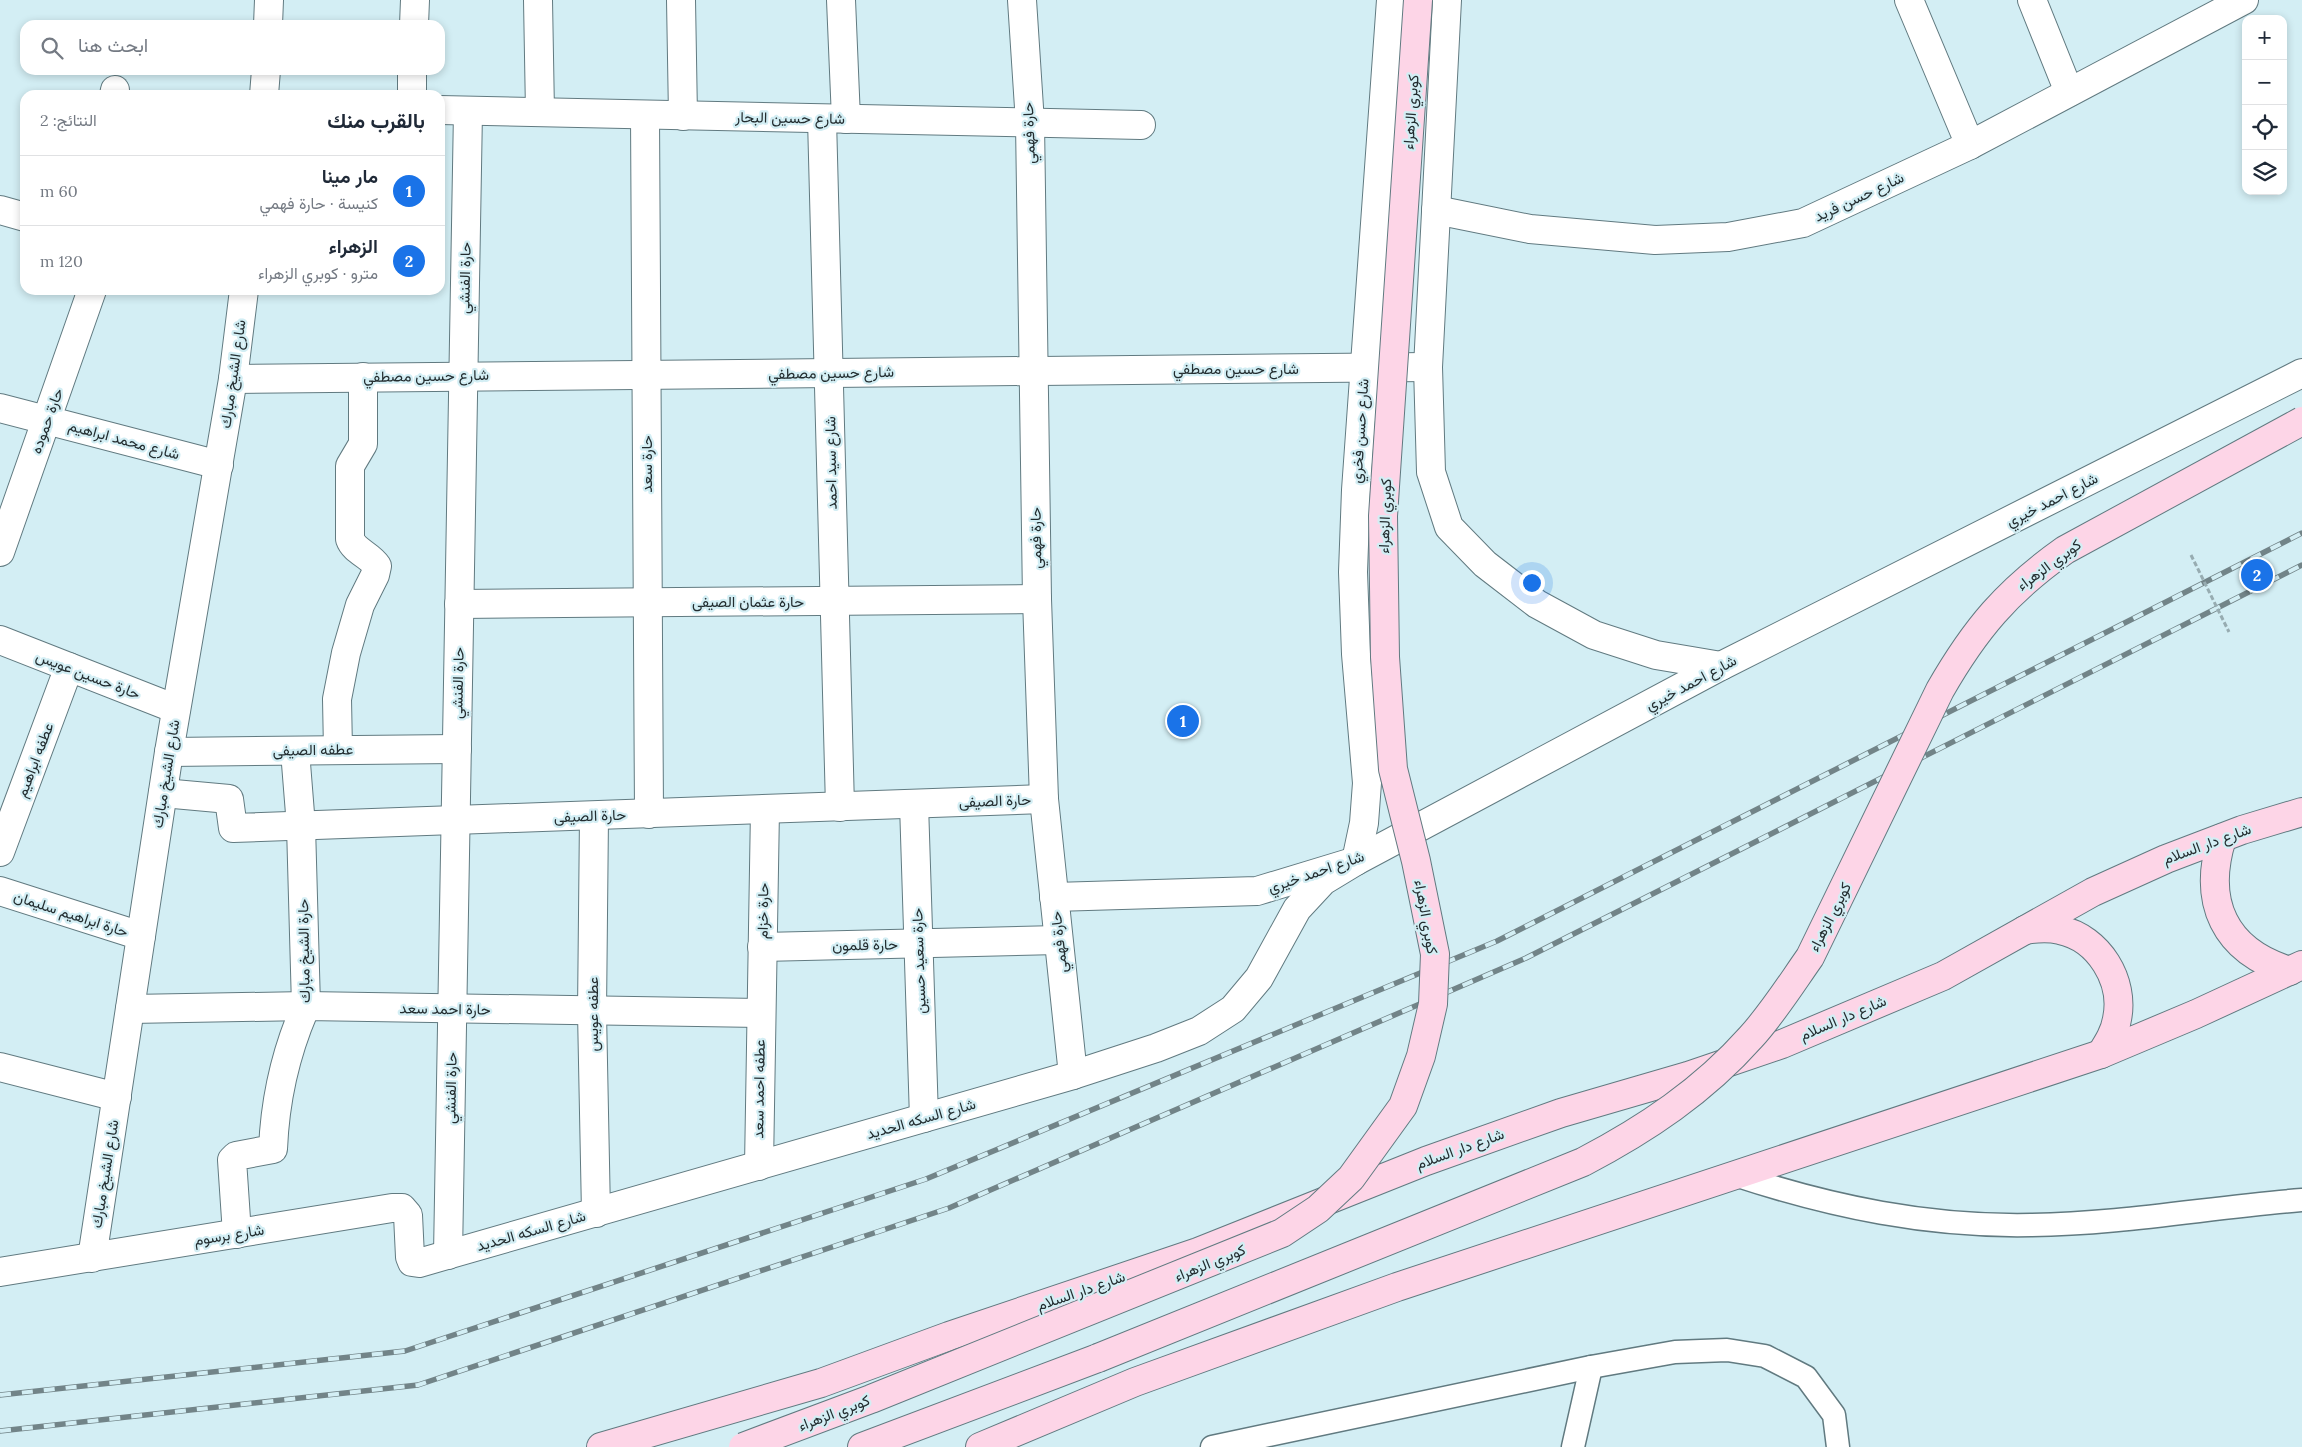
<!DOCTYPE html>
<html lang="ar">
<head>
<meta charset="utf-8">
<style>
  :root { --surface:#fff; --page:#f2f2f3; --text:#1f2937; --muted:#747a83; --line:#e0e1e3; --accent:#1a73e8 }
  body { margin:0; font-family:Lora,Vazirmatn,serif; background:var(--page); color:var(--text); direction:rtl }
  .controls { position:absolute; right:15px; top:15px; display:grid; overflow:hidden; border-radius:10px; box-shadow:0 2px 8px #0003 }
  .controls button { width:45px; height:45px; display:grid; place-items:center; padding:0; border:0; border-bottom:1px solid var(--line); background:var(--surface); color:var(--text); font:25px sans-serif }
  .you { position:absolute; left:1531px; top:582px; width:18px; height:18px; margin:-12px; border:4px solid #fff; border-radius:50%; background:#1a73e8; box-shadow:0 0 0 8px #1a73e833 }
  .badge { display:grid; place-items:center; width:32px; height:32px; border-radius:50%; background:var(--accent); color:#fff; font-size:16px; font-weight:700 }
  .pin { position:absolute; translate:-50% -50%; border:2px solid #fff; box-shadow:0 1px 5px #0006 }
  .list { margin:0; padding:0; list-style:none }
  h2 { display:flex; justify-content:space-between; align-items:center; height:65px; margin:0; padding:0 20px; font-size:21px }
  h2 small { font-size:16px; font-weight:400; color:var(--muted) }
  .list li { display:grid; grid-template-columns:32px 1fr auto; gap:15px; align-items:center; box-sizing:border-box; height:70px; padding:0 20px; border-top:1px solid var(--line) }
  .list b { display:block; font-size:19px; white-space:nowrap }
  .list p { margin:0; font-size:16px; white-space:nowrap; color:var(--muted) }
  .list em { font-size:16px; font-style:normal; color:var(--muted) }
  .icon { flex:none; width:28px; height:28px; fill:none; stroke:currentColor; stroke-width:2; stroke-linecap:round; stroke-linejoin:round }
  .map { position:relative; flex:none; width:2302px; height:1447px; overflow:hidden; direction:ltr }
  .search { position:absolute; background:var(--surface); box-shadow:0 2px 8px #0003; left:20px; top:20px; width:425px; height:55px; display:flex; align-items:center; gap:12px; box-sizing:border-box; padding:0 18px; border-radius:15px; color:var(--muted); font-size:19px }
  .panel { position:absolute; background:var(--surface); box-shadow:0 2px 8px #0003; left:20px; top:90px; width:425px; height:205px; border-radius:15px; direction:rtl }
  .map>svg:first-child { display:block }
</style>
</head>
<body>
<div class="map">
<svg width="2302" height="1447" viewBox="0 0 2302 1447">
  <rect width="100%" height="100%" fill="#d3eef4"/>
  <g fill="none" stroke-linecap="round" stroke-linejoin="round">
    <g stroke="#617a80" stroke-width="25">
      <g id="lane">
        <path d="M1735 1175C1832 1207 1929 1227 2031 1225 2122 1224 2212 1207 2302 1200"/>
        <path d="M1212 1447 1591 1367 1675 1352 1727 1350 1765 1356 1806 1377 1834 1415 1838 1447"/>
        <path d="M1573 1447 1591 1367"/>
      </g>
    </g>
    <g stroke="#617a80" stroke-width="30">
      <g id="street">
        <path d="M538 0 540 112"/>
        <path d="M681 0 683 116"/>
        <path d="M841 0 846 119"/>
        <path d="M1022 0 1030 123 1037 599 1044 799 1073 1075"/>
        <path d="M1447 0 1428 367 1431 472 1449 527 1485 564 1537 604 1594 635 1656 655 1721 666"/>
        <path d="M1909 0 1970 145"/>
        <path d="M2032 0 2069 92"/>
        <path d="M268 25 269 0"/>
        <path d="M414 25 415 0"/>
        <path d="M114 95 115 90"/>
        <path d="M264 95 266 70"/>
        <path d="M412 95V70"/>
        <path d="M440 110 1141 125"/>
        <path d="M645 115 649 814"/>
        <path d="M822 119 840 807"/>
        <path d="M0 210 25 217"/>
        <path d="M1436 210 1530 229 1655 240 1728 237 1803 223 1970 145 2244 0"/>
        <path d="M233 379 1428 367"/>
        <path d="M0 408 219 465"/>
        <path d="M0 552 92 290"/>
        <path d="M459 604 1037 599"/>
        <path d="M0 640 176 709"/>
        <path d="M338 750 337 699 346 653 360 605 375 575 377 566C370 555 354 551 350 539V466L363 444V377"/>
        <path d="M169 752 457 749"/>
        <path d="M163 793 229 799 233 828 1044 799"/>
        <path d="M914 804 924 1118"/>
        <path d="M594 816 592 1012 596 1213"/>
        <path d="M0 852 69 667"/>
        <path d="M0 891 141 936"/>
        <path d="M1054 897 1257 891 1356 861 1721 666 2302 373"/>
        <path d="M762 947 1058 940"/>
        <path d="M130 1009 306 1006 760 1013"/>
        <path d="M0 1067 117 1097"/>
        <path d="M759 1166 765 809"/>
        <path d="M237 1234 232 1160 236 1156 273 1149C275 1100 286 1051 306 1006L301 826 295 751"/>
        <path d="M448 1255 468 111"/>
        <path d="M92 1258 169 752 233 379 244 290"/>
        <path d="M0 1272 392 1208H402L408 1215 410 1257 412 1262 419 1263 1073 1075 1156 1048 1199 1031 1233 1009 1259 978 1297 909 1323 881 1356 861 1364 823 1367 783 1356 654 1353 572 1356 490 1391 0"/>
      </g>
    </g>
    <g stroke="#617a80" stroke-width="30">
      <g id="secondary">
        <path d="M2222 838C2202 902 2224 951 2290 971"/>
        <path d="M2025 930C2037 928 2048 927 2060 930 2099 938 2125 981 2117 1019 2115 1032 2108 1043 2101 1054"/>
        <path d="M601 1447 821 1383 949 1336 1198 1252 1426 1161 1561 1113 1688 1076 1782 1044 1943 976 2093 892 2166 859 2242 830 2302 812"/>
        <path d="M862 1447 1098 1358"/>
        <path d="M980 1447 1135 1382 1397 1287 2101 1054 2196 1014 2302 965"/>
      </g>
    </g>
    <use href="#lane" stroke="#fff" stroke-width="22"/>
    <use href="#street" stroke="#fff" stroke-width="28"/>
    <use href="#secondary" stroke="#fdd5e7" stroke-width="28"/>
    <g stroke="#728488" stroke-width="5.5">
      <g id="rail">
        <path d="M0 1395 405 1351 926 1179 1497 941 2302 533"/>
        <path d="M0 1431 418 1385 949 1208 1526 958 2302 565"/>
      </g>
    </g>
    <use href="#rail" stroke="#d3eef4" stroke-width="4" stroke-dasharray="11" stroke-linecap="butt"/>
    <g stroke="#617a80" stroke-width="30" stroke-linecap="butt">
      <g id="secondary-bridge">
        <path d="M1098 1358 1583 1162C1646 1129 1703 1091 1751 1037 1773 1013 1791 984 1810 957L1940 690C1975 629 2007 591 2065 550L2302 421"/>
        <path d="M743 1447 871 1399 1282 1233 1318 1209 1351 1178 1403 1106 1421 1056 1433 1004 1435 954 1416 861 1393 769 1385 657 1383 516 1418 0"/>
      </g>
    </g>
    <path stroke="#97acb1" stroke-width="3" stroke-dasharray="5 2.5" stroke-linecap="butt" d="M2191 555 2229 632"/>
    <use href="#secondary-bridge" stroke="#fdd5e7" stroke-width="28"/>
  </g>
  <g text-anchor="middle" stroke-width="4.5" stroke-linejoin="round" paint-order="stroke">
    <g font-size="15" fill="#232d30" stroke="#d3eef4">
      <text transform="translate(1411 112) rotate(-86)" y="5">كوبري الزهراء</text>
      <text transform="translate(790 118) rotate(1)" y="5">شارع حسين البحار</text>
      <text transform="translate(1029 133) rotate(-92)" y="5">حارة فهمي</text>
      <text transform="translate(1859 197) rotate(-25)" y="5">شارع حسن فريد</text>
      <text transform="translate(465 278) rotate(-89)" y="5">حارة الفنشي</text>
      <text x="1236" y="374">شارع حسين مصطفي</text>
      <text transform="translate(831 373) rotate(-1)" y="5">شارع حسين مصطفي</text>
      <text transform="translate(233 374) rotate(-82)" y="5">شارع الشيخ مبارك</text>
      <text transform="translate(426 376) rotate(-1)" y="5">شارع حسين مصطفي</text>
      <text transform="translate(47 421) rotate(-70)" y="5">حارة حموده</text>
      <text transform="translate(1360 431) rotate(-86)" y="5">شارع حسن فخري</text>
      <text transform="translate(124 440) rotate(15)" y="5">شارع محمد ابراهيم</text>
      <text transform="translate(831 463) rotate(-91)" y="5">شارع سيد احمد</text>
      <text transform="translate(647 464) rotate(-90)" y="5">حارة سعد</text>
      <text transform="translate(2052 500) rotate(-27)" y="5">شارع احمد خيري</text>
      <text transform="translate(1385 516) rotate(-88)" y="5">كوبري الزهراء</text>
      <text transform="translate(1036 538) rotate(-91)" y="5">حارة فهمي</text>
      <text transform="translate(2049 565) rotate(-36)" y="5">كوبري الزهراء</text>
      <text x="748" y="607">حارة عثمان الصيفى</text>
      <text transform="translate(88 675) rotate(21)" y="5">حارة حسين عويس</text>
      <text transform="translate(458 683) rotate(-89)" y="5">حارة الفنشي</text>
      <text transform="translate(1691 683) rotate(-28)" y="5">شارع احمد خيري</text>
      <text transform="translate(313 750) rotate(-1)" y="5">عطفه الصيفى</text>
      <text transform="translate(35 760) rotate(-69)" y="5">عطفه ابراهيم</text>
      <text transform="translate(166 774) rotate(-81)" y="5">شارع الشيخ مبارك</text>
      <text transform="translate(995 801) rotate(-2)" y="5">حارة الصيفى</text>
      <text transform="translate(590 816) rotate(-2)" y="5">حارة الصيفى</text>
      <text transform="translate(2207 844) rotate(-20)" y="5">شارع دار السلام</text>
      <text transform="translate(1316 872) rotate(-19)" y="5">شارع احمد خيري</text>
      <text transform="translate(763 911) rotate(-89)" y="5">حارة خزام</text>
      <text transform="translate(71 914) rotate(18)" y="5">حارة ابراهيم سليمان</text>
      <text transform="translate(1426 917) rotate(80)" y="5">كوبري الزهراء</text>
      <text transform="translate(1830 917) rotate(-63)" y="5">كوبري الزهراء</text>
      <text transform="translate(1059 942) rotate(-96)" y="5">حارة فهمي</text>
      <text transform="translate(865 945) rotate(-1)" y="5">حارة قلمون</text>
      <text transform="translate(304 951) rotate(-91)" y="5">حارة الشيخ مبارك</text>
      <text transform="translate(919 961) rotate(-92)" y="5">حارة سعيد حسين</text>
      <text transform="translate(445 1009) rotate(1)" y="5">حارة احمد سعد</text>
      <text transform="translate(593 1014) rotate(-90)" y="5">عطفه عويس</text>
      <text transform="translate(1843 1018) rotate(-23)" y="5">شارع دار السلام</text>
      <text transform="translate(451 1088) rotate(-89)" y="5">حارة الفنشي</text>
      <text transform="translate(759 1089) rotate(-89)" y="5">عطفه احمد سعد</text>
      <text transform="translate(921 1119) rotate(-16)" y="5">شارع السكه الحديد</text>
      <text transform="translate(1460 1149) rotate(-20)" y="5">شارع دار السلام</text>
      <text transform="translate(105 1174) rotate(-81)" y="5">شارع الشيخ مبارك</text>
      <text transform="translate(531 1231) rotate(-16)" y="5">شارع السكه الحديد</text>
      <text transform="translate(229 1235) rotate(-9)" y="5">شارع برسوم</text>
      <text transform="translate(1210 1263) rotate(-22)" y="5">كوبري الزهراء</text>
      <text transform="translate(1081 1291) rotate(-19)" y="5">شارع دار السلام</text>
      <text transform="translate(834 1413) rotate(-21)" y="5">كوبري الزهراء</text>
    </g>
  </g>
</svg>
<div class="controls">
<button>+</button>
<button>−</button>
<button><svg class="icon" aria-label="locate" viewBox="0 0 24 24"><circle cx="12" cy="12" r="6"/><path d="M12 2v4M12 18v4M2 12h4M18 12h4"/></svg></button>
<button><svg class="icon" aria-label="layers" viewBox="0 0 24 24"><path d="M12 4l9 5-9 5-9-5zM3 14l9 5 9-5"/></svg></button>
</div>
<div class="you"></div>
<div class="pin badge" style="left:1183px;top:721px">1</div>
<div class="pin badge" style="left:2257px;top:575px">2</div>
<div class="search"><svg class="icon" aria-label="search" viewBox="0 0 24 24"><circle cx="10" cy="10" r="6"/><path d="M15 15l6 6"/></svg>ابحث هنا</div>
<section class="panel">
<h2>بالقرب منك<small>النتائج: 2</small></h2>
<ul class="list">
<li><span class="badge">1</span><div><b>مار مينا</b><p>كنيسة · حارة فهمي</p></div><em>60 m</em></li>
<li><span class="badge">2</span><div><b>الزهراء</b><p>مترو · كوبري الزهراء</p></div><em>120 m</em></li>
</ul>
</section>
</div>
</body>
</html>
